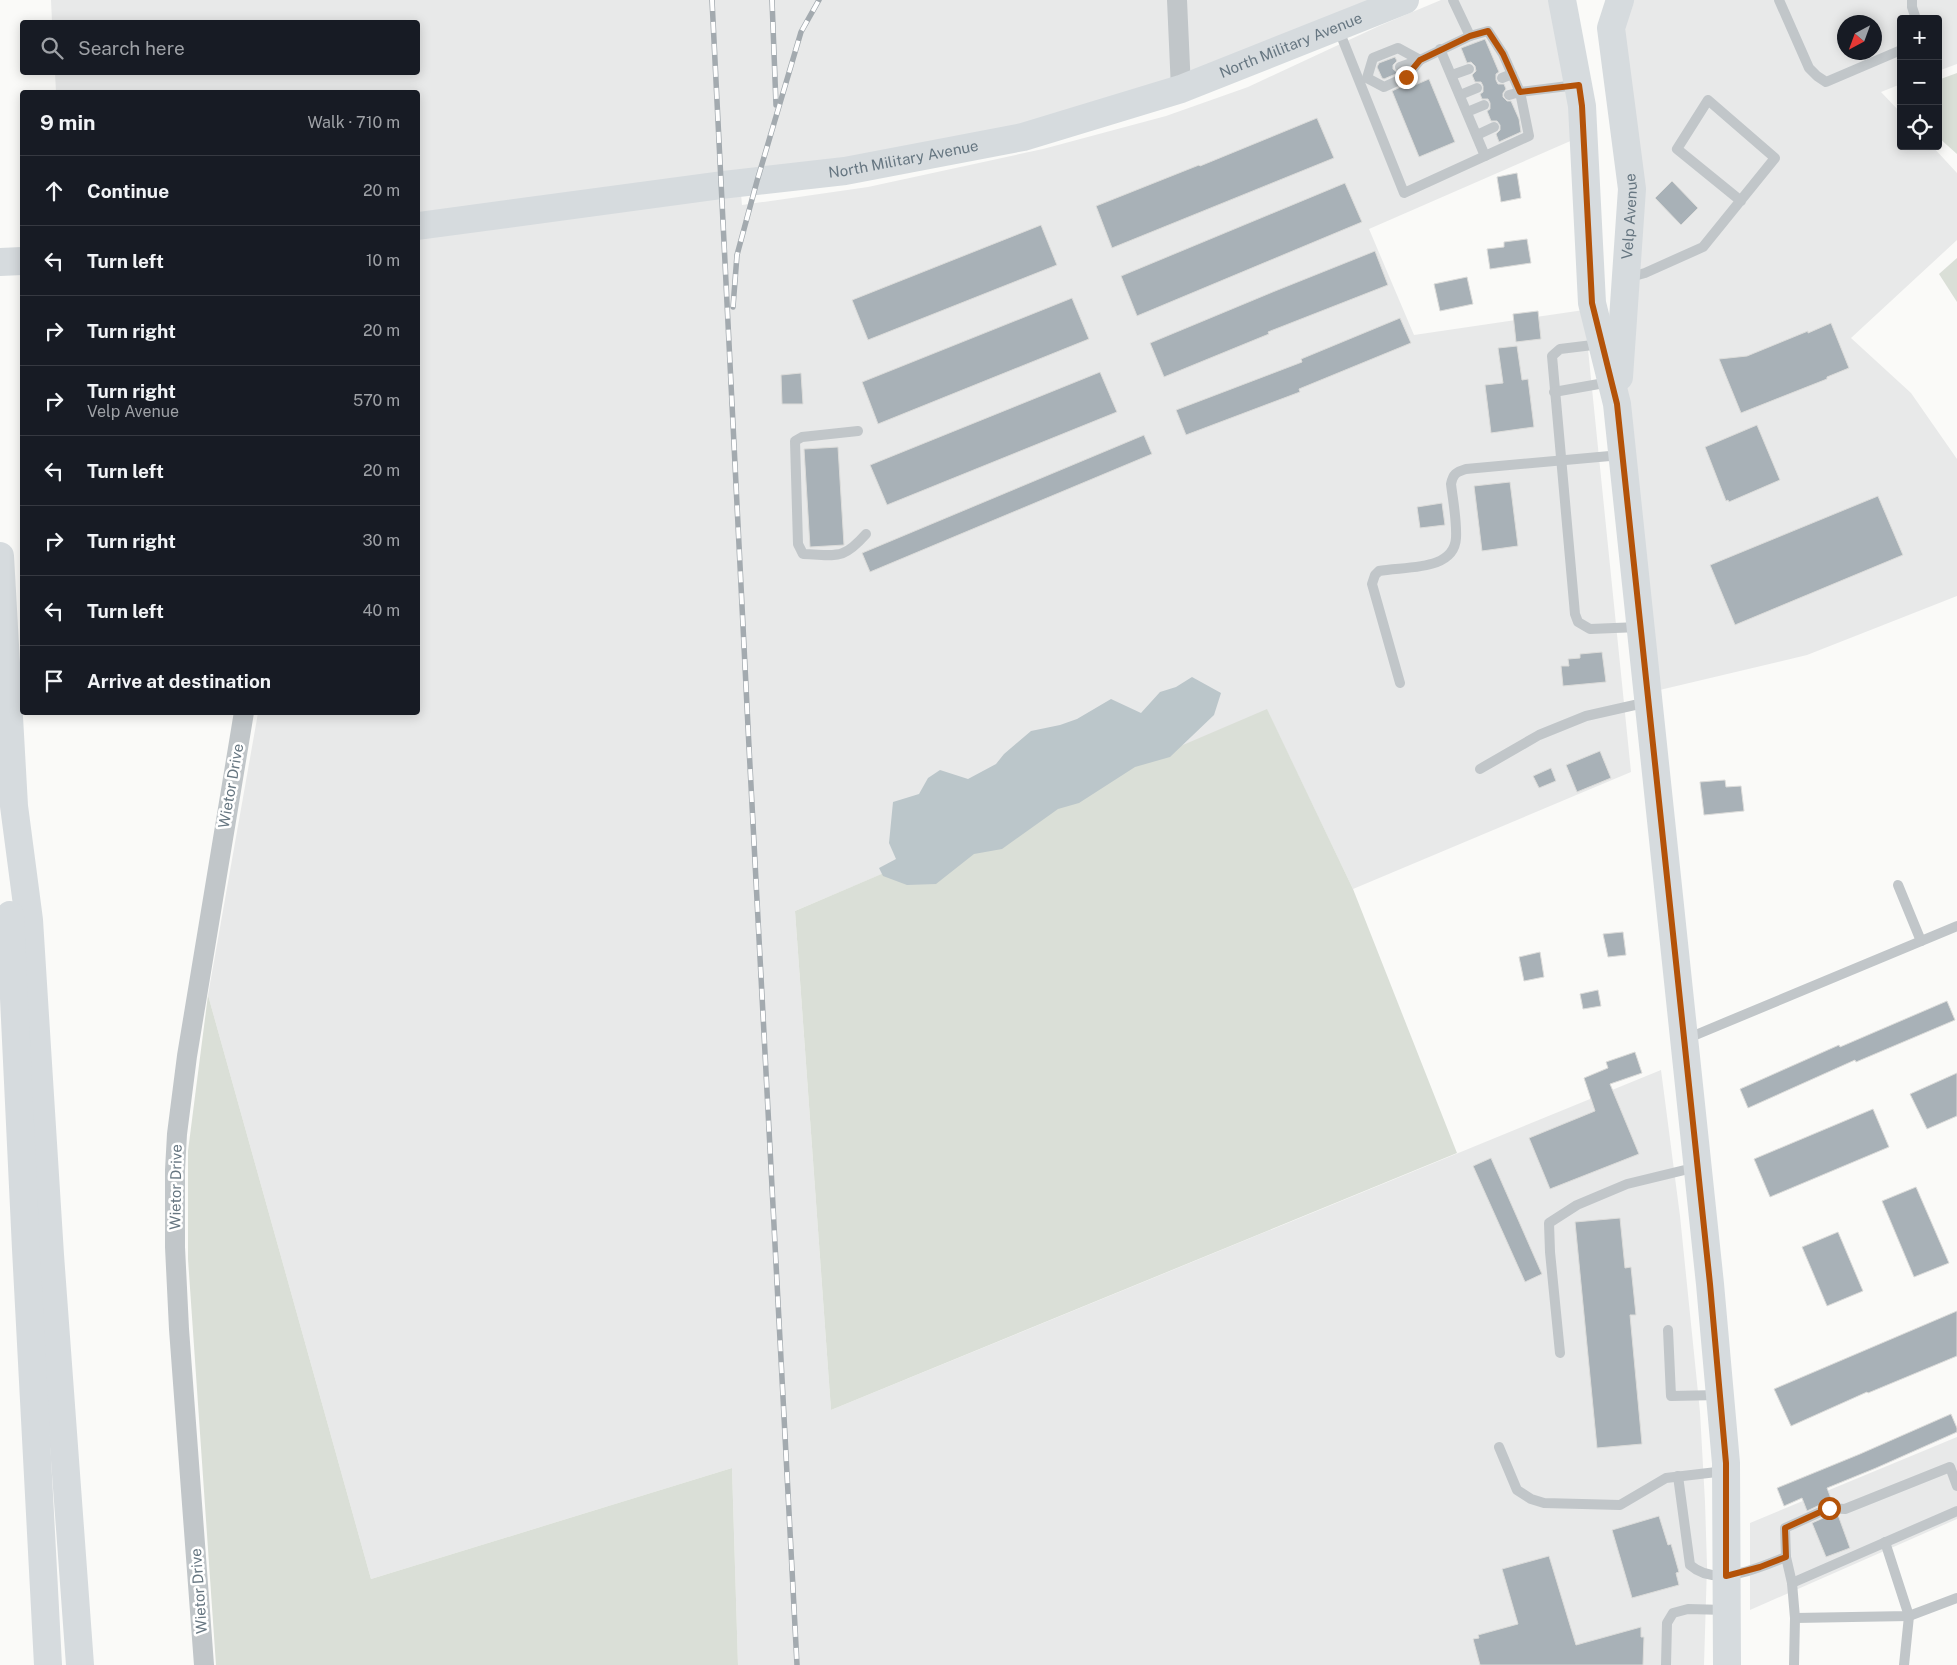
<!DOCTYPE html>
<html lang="en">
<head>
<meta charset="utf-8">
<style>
  :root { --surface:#171b24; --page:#242831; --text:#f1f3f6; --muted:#9ea1a6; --line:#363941 }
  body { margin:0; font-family:"Public Sans",sans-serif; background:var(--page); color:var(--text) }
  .controls { position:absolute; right:15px; top:15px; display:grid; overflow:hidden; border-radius:5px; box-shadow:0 2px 12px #0003 }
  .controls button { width:45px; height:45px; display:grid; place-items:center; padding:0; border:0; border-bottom:1px solid var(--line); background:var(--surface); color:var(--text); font:25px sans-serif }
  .compass { position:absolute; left:1837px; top:15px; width:45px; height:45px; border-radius:50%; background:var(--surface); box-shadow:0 2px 12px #0003; rotate:221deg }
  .stop { position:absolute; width:15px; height:15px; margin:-11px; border:4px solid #b45309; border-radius:50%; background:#fff }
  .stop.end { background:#b45309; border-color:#fff; box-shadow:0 1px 5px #0008 }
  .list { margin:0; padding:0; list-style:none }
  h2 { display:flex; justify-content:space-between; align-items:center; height:65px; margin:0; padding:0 20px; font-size:21px }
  h2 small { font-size:16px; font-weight:400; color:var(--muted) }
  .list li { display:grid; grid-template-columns:32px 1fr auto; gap:15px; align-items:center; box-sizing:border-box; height:70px; padding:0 20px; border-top:1px solid var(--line) }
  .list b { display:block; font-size:19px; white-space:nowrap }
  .list p { margin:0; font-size:16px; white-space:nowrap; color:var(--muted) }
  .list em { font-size:16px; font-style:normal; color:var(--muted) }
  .icon { flex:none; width:28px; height:28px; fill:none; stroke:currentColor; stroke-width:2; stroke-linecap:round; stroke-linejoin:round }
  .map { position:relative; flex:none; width:1957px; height:1665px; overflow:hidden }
  .search { position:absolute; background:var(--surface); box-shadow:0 2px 12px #0003; left:20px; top:20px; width:400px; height:55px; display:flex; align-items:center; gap:12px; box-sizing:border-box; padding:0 18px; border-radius:5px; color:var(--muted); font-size:19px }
  .panel { position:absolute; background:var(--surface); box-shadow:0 2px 12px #0003; left:20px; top:90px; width:400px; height:625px; border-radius:5px }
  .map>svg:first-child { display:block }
</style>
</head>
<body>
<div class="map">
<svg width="1957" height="1665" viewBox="0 0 1957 1665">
  <rect width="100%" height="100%" fill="#fafaf8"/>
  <g fill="#e8e9e9" fill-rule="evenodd">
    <path d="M51 0H1391L1023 137 740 183 742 205 868 187 1043 149 1166 116 1248 87 1379 26 1441 0H1548L1553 6 1575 139 1369 229 1414 335 1584 310 1631 772 1353 889 1267 710 795 911 831 1410 1661 1070 1680 1216 1700 1412 1705 1502 1707 1566 1704 1665H738L732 1468 371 1579 208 995 258 713 418 712V92H56L55 73 418 72V22H52Z"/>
    <path d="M1620 0H1957V64L1938 71V19H1901V84L1881 92 1901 113V146H1932L1957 173V240L1851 338 1911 393 1957 459V596L1807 655 1647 693 1617 404ZM1844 22H1874V52H1844Z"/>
    <path d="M1957 1437V1519L1750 1610V1523Z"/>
  </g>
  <g fill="#dadfd7">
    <path d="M1957 73V154L1938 137V80Z"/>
    <path d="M1957 258V302L1939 274Z"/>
    <path d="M1267 709 1353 889 1457 1153 831 1410 795 911Z"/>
    <path d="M208 995 371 1579 732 1468 738 1665H216L188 1259V1151Z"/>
  </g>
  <path fill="#bbc6ca" d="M1192 677 1221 693 1214 715 1170 757 1135 767 1079 803 1058 809 1002 849 974 854 936 884 907 885 883 876 879 868 896 859 889 843 893 802 919 794 928 778 940 770 968 779 996 764 1004 754 1031 731 1060 725 1077 719 1111 699 1141 713 1160 692 1176 687Z"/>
  <g fill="#a8b1b7" stroke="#dcdcda">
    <path d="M1485 39 1499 72 1496 74V80L1498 84H1504L1506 89 1503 93V97L1507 101H1511L1519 119 1521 132 1499 142 1496 134 1500 130V125L1497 121H1491L1487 111 1490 109V103L1488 99H1482L1480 94 1483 92V86L1481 82H1475L1472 75 1476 71 1475 66 1471 62 1467 63 1461 48Z"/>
    <path d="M1395 57 1397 61 1393 65V69L1398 73 1384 79 1382 78 1377 67 1379 63Z"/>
    <path d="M1429 79 1455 142 1419 157 1392 91 1407 84 1408 88Z"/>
    <path d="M1317 118 1334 158 1112 248 1096 206 1199 165 1200 166Z"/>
    <path d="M1517 173 1521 198 1501 202 1497 177Z"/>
    <path d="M1672 181 1698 208 1681 225 1655 198Z"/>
    <path d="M1345 183 1362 222 1137 316 1121 276Z"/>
    <path d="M1041 225 1057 265 868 340 852 300Z"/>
    <path d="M1527 239 1531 263 1490 269 1487 249 1504 247V242Z"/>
    <path d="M1375 251 1388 285 1268 332 1269 334 1164 377 1150 343 1275 291Z"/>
    <path d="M1467 277 1473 304 1440 311 1434 284Z"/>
    <path d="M1072 298 1089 339 878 424 862 382Z"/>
    <path d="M1538 311 1541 339 1516 342 1513 314Z"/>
    <path d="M1400 318 1411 343 1299 389 1300 392 1186 435 1176 410 1302 362 1301 359Z"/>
    <path d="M1831 323 1849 368 1827 377V379L1741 413 1719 359 1747 356 1808 331V333Z"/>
    <path d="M1517 346 1522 380 1528 379 1534 427 1491 433 1485 385 1503 383 1498 348Z"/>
    <path d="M1100 372 1117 412 887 505 870 465Z"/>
    <path d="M801 373 803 404H782L781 375Z"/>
    <path d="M1757 425 1780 480 1729 502 1728 500 1726 501 1705 447Z"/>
    <path d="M1144 435 1152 454 870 572 862 553Z"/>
    <path d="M838 447 844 545 810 547 804 449Z"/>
    <path d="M1510 482 1518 546 1482 551 1474 486Z"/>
    <path d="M1878 496 1903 555 1735 625 1710 565Z"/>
    <path d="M1442 503 1445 525 1420 528 1417 507Z"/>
    <path d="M1602 652 1606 682 1563 686 1561 666H1569L1568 659 1580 658V654Z"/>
    <path d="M1600 751 1611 778 1577 792 1566 765Z"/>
    <path d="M1551 768 1556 781 1539 788 1533 776Z"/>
    <path d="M1725 780 1726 787 1741 786 1744 811 1704 815 1700 782Z"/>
    <path d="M1623 932 1626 955 1608 957 1603 934Z"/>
    <path d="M1540 952 1544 977 1524 981 1519 957Z"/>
    <path d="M1598 990 1601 1006 1583 1009 1580 994Z"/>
    <path d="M1947 1001 1955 1020 1856 1062 1855 1060 1748 1108 1740 1089 1839 1045 1840 1047Z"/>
    <path d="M1635 1052 1642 1073 1610 1084 1639 1154 1550 1189 1529 1138 1595 1111 1584 1078 1608 1068 1606 1062Z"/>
    <path d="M1957 1073V1116L1927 1129 1910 1094Z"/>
    <path d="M1873 1109 1889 1147 1770 1197 1754 1159Z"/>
    <path d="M1491 1158 1542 1274 1525 1282 1473 1166Z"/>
    <path d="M1916 1187 1949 1263 1914 1277 1882 1201Z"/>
    <path d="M1620 1218 1625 1268 1631 1267 1636 1315H1630L1642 1444 1597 1448 1575 1222Z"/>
    <path d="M1838 1232 1863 1291 1827 1306 1802 1247Z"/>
    <path d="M1957 1311V1356L1868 1393 1867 1392 1791 1426 1774 1389Z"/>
    <path d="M1951 1414 1957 1428V1432L1876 1468 1827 1488 1832 1501 1826 1502 1807 1511 1802 1498 1784 1506 1777 1488 1860 1454Z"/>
    <path d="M1830 1515H1838L1850 1548 1826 1557 1812 1523Z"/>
    <path d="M1659 1516 1668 1545 1671 1544 1679 1572 1676 1573 1679 1585 1632 1598 1612 1530Z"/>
    <path d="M1549 1556 1576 1645 1641 1627V1637H1644L1643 1665H1480L1473 1639 1479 1638 1478 1635 1518 1624 1502 1569Z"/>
  </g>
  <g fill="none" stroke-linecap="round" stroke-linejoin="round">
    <g stroke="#c1c6c9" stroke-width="10">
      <path d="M1453 0 1470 36 1488 31 1503 54 1520 92 1576 85"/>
      <path d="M1779 0 1809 68 1817 76 1826 82 1901 50"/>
      <path d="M1912 0V7L1916 19"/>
      <path d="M1338 28 1404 193 1529 136 1520 92 1509 95"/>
      <path d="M1398 48 1420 60 1406 77 1384 87 1367 78 1373 58Z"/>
      <path d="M1440 49 1485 156"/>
      <path d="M1400 67 1420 60 1470 36"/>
      <path d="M1452 75 1469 69"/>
      <path d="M1502 78 1512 74"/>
      <path d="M1460 95 1477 88"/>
      <path d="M1467 112 1484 105"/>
      <path d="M1477 135 1494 127"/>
      <path d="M1627 278 1645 273 1703 247 1775 158 1708 100 1677 149 1741 201"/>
      <path d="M1601 344 1560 349 1552 356 1575 614 1578 622 1590 629 1639 627"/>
      <path d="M1554 392 1610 382"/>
      <path d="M858 431 802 437 795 441 798 544 803 554C837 555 842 561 866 534"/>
      <path d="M1400 683 1372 584 1375 575 1379 571C1403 566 1454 572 1456 538 1457 521 1453 501 1451 484 1453 474 1456 472 1466 469L1621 455"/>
      <path d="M1480 769 1539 735 1586 716 1648 702"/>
      <path d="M1898 885 1921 941"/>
      <path d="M1686 1039 1957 926"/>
      <path d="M1668 1330 1671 1396 1719 1395"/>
      <path d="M1560 1353 1550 1252 1549 1223 1577 1205 1627 1184 1697 1167"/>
      <path d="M1499 1447 1517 1490 1531 1499 1544 1503 1620 1505 1666 1478 1725 1471"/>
      <path d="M1678 1476 1690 1565C1716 1588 1758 1568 1786 1557"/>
      <path d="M1885 1542 1909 1616 1904 1665"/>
      <path d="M1792 1583 1957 1511"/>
      <path d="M1795 1618 1909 1616 1957 1598"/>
      <path d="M1666 1665 1667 1623 1673 1613 1688 1609 1725 1610"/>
      <path d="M1794 1665 1795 1618 1792 1583 1786 1557 1785 1528 1829 1508 1845 1509 1950 1467 1957 1486"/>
    </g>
    <g stroke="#c1c6c9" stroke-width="20">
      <path d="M1177 0 1181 89"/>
      <path d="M204 1665 179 1329 175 1247V1170L177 1134 187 1056 244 712"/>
    </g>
    <g stroke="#d6dbde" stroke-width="28">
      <path id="s1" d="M418 226 722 185 845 171 1023 137 1181 89 1405 0"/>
      <path d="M0 262 22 261"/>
    </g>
    <g stroke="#d6dbde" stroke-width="28">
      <path d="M1562 0 1582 106 1592 303 1617 404 1710 1284 1726 1463 1727 1665"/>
      <path id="s2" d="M1619 377 1632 189 1611 28 1620 0"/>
    </g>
    <g stroke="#d6dbde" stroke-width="28">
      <path d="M0 556 14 806 29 920 50 1255 80 1665"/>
      <path d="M10 915 26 1249 48 1665"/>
    </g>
    <g stroke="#a3aaaf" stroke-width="5.5">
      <g id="rail">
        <path d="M712 0 749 747 797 1665"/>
        <path d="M772 0 776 105"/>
        <path d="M733 307 737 255 757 181 801 32 819 0"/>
      </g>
    </g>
    <use href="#rail" stroke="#fff" stroke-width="4" stroke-dasharray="11" stroke-linecap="butt"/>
  </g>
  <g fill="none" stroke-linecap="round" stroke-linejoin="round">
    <path stroke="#b45309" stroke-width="6" d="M1406 77 1420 60 1470 36 1488 31 1503 54 1520 92 1579 85 1582 106 1592 303 1617 404 1710 1284 1726 1463V1576L1760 1567 1786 1557 1785 1528 1829 1508"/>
  </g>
  <g text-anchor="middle" stroke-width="5" stroke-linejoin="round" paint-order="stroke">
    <g font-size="15" fill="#667681" stroke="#fff">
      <text dy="5" stroke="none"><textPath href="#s1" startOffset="895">North Military Avenue</textPath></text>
      <text dy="5" stroke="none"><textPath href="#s1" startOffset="490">North Military Avenue</textPath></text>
      <text dy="5" stroke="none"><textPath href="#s2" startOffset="161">Velp Avenue</textPath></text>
      <text transform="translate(231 786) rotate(-80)" y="5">Wietor Drive</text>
      <text transform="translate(176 1187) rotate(-89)" y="5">Wietor Drive</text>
      <text transform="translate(199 1591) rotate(-94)" y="5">Wietor Drive</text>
    </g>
  </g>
</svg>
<div class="controls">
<button>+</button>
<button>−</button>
<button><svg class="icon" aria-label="locate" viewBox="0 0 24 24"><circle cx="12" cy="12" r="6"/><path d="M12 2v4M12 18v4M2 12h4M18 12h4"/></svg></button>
</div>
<svg class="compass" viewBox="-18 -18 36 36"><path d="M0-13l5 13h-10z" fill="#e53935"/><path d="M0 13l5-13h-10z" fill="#9ea1a6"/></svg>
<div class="stop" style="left:1829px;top:1508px"></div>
<div class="stop end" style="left:1406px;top:77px"></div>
<div class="search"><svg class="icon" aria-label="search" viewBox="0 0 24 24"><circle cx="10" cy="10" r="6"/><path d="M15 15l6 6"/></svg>Search here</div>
<section class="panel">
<h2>9 min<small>Walk · 710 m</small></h2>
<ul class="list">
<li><svg class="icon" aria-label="ahead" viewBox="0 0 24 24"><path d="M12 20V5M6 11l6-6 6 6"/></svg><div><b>Continue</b></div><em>20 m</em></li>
<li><svg class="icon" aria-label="left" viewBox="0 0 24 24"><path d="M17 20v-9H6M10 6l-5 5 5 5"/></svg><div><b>Turn left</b></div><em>10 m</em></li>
<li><svg class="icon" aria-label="right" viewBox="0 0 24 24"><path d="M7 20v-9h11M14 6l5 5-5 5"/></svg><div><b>Turn right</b></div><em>20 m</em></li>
<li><svg class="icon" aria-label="right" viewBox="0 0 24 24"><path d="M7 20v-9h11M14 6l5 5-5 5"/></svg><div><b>Turn right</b><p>Velp Avenue</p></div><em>570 m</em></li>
<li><svg class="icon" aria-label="left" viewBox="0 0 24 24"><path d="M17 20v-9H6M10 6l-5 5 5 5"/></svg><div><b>Turn left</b></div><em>20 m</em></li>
<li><svg class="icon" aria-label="right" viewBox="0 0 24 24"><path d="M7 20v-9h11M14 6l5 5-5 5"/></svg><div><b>Turn right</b></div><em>30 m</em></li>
<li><svg class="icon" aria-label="left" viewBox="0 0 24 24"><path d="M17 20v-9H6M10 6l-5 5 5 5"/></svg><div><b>Turn left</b></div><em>40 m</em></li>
<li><svg class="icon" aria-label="arrive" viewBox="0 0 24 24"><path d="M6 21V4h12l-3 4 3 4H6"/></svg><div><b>Arrive at destination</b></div></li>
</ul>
</section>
</div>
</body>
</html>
